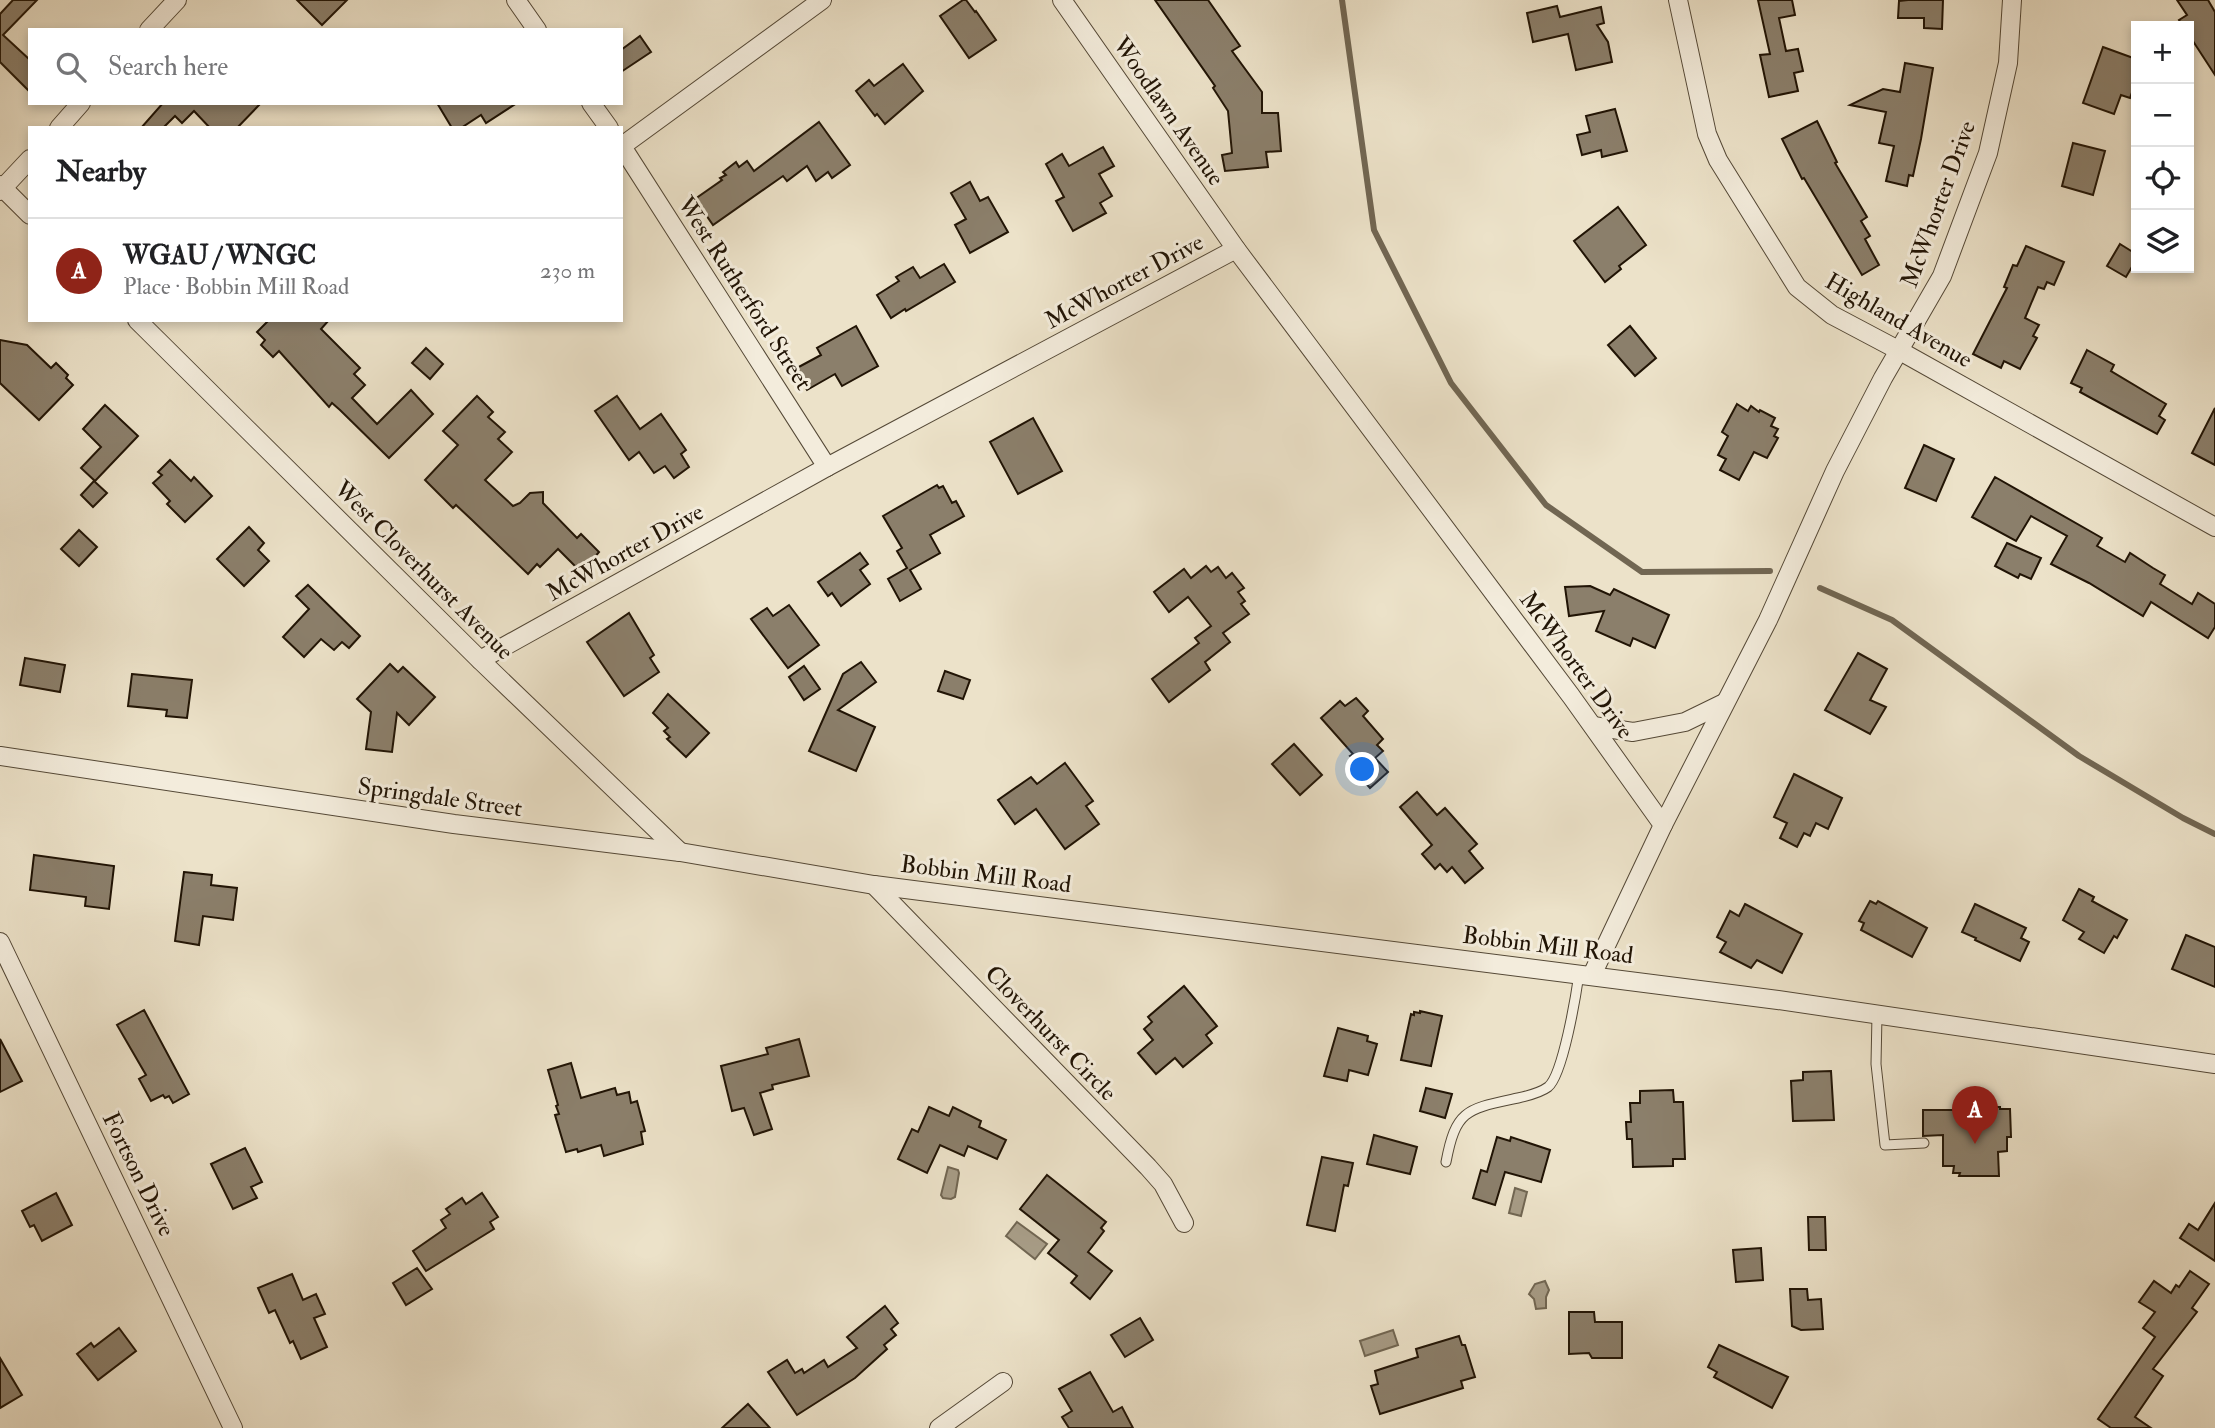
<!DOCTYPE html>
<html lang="en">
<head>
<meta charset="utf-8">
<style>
  :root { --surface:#fff; --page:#f2f2f2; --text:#202124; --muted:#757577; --line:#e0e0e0; --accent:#8f2418 }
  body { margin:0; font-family:"IM FELL Double Pica",serif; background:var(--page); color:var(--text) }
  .controls { position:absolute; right:21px; top:21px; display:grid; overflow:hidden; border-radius:0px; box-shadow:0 4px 10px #0003 }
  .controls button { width:63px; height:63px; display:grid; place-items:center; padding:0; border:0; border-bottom:2px solid var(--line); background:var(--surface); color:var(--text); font:35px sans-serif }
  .you { position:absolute; left:1363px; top:770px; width:24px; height:24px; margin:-18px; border:5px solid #fff; border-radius:50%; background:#1a73e8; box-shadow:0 0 0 10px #1a73e833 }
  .badge { display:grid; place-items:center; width:46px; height:46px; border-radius:50%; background:var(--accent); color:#fff; font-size:23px; font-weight:700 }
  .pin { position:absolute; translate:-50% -58px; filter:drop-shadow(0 2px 4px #0008) }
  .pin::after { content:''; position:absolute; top:37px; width:24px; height:21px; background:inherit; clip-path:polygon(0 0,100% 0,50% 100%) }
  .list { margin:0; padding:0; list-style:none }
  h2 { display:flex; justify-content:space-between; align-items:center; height:91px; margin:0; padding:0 28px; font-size:30px }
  h2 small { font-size:23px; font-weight:400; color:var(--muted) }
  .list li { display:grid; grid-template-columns:46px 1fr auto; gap:21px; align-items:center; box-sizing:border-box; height:105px; padding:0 28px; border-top:2px solid var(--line) }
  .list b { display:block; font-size:26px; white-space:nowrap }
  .list p { margin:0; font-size:23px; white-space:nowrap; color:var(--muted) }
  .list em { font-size:23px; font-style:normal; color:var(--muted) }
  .icon { flex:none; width:38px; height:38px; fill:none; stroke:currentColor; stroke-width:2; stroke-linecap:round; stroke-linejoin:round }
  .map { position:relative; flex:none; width:2215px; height:1428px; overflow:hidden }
  .search { position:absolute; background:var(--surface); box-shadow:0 4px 10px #0003; left:28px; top:28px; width:595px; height:77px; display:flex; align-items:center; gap:18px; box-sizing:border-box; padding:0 24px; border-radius:0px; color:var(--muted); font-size:26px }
  .panel { position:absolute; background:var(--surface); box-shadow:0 4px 10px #0003; left:28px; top:126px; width:595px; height:196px; border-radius:0px }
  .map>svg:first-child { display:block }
</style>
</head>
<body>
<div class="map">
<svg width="2215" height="1428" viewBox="0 0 2215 1428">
  <rect width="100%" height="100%" fill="#ece2c9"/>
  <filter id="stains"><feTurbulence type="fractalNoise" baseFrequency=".00286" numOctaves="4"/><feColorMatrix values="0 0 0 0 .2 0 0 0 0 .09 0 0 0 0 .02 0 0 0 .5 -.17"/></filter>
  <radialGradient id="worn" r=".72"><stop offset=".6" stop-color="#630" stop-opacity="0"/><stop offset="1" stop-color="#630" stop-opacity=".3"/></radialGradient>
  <g fill="#a79c86" stroke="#716652" stroke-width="2">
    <path d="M948 1167 958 1170 959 1173 955 1197 951 1199 943 1198 941 1195Z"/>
    <path d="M1515 1188 1527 1192 1521 1216 1509 1213Z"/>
    <path d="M1017 1222 1047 1244 1035 1259 1006 1236Z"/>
    <path d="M1545 1281 1549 1290 1546 1297V1308L1536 1309 1534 1299 1529 1294 1535 1284Z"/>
    <path d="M1393 1330 1398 1345 1365 1356 1360 1341Z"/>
  </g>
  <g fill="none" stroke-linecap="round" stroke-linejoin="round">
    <g stroke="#716652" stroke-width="6">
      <path d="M1342 0 1374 230 1451 383 1546 505 1642 572 1770 571"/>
      <path d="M1820 588 1892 620 2079 756 2183 818 2215 834"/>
    </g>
  </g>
  <g fill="#8b7f6b" stroke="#211405" stroke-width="2">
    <path d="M13 0H37L3 35 30 60V92L0 62V14Z"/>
    <path d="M297 0H347L322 25Z"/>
    <path d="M963 0H966L975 12 976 11 996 40 969 58 940 16Z"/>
    <path d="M1155 0H1208L1240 46 1232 51 1262 92V113H1278L1281 151 1266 152 1268 167 1225 171 1222 155 1232 153 1228 111 1213 88 1215 86Z"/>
    <path d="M1758 0H1792L1795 15 1779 18 1786 51 1798 49 1803 71 1794 73 1798 91 1769 97 1760 55 1770 54Z"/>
    <path d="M1908 0H1943L1942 29 1924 28V18H1898L1899 1Z"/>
    <path d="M2177 0H2208L2215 12V75L2189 35V26H2183L2179 20 2187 15Z"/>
    <path d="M1557 6 1560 17 1601 7 1604 23 1597 25 1608 42 1612 62 1576 70 1568 34 1533 42 1527 13Z"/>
    <path d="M640 36 651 52 621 72V50Z"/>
    <path d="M2103 47 2136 59V81L2130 98 2121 95 2114 114 2083 103Z"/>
    <path d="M1905 63 1933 68 1921 139 1913 176 1909 175 1907 186 1886 181 1894 146 1879 143 1886 112 1850 105 1883 89 1900 92Z"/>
    <path d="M903 64 923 91 885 124 877 114 875 116 856 91 869 80 874 86Z"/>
    <path d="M163 103H261L237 128H210L194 111 182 123 175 116 163 128H141Z"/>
    <path d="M437 103H517L486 123 481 115 461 128H452Z"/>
    <path d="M1615 109 1627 151 1602 157 1601 150 1582 155 1577 135 1590 132 1586 116Z"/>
    <path d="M1817 121 1837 162 1835 163 1867 217 1861 221 1870 236 1865 239 1879 265 1862 275 1804 178 1802 179 1782 139Z"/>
    <path d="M819 122 850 165 832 178 828 172 816 181 807 166 787 181 783 176 713 225 695 199 722 180 720 178 726 175 723 172 736 162 739 167 747 161 754 171Z"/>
    <path d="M2073 143 2105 151 2093 195 2062 186Z"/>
    <path d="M1103 147 1114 166 1099 174 1112 196 1100 203 1106 213 1073 231 1056 201 1064 197 1046 164 1062 154 1069 166Z"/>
    <path d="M970 182 980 201 988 197 1008 232 970 253 955 225 966 219 951 193Z"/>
    <path d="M1618 207 1646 245 1619 266 1621 269 1605 282 1574 241Z"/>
    <path d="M2120 244 2136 254V260L2126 277 2107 266Z"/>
    <path d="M2026 246 2064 262 2054 285 2047 282 2044 289 2038 287 2025 318 2039 325 2033 336 2037 338 2020 369 2004 361 2001 368 1973 354 2007 288 2004 287 2013 265 2017 266Z"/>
    <path d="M944 264 955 282 906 311 905 309 891 318 877 295 899 281 896 277 913 267 920 278Z"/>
    <path d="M269 320H329L321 329 360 368 354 374 365 385 352 398 377 424 411 390 433 414 389 458 340 410 332 403 329 407 279 351 273 357 261 345 265 340 257 332Z"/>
    <path d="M856 326 878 366 842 386 835 374 807 390 795 369 821 355 817 348Z"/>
    <path d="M1630 326 1656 358 1635 376 1608 345Z"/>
    <path d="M0 340 27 345 51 368 56 363 68 375 66 378 73 385 39 420 0 383Z"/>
    <path d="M426 348 443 364 430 379 412 363Z"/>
    <path d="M2087 350 2114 365 2111 371 2166 404 2159 416 2165 420 2157 434 2080 392 2082 388 2071 383Z"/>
    <path d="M477 396 493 412 488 417 505 432 498 439 512 452 485 480 513 506 520 503 530 493 543 492V503L577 538 581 534 599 552 585 569 580 571 558 549 540 567 537 564 528 574 472 520 456 505 453 508 425 480 458 445 443 431Z"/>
    <path d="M617 396 640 429 661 414 686 450 681 454 689 467 674 478 665 466 654 473 639 452 629 460 595 411Z"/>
    <path d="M1737 404 1748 411 1751 406 1759 412 1760 410 1775 418 1771 426 1778 429 1774 436 1778 438 1767 458 1754 452 1739 480 1720 470 1726 459 1718 455 1728 436 1722 432Z"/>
    <path d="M105 405 138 436 95 481 81 468 101 447 83 429Z"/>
    <path d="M2215 408V465L2192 453Z"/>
    <path d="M1033 418 1062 471 1018 494 990 442Z"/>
    <path d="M1924 445 1954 459 1936 501 1905 488Z"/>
    <path d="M170 460 191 481 194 477 212 496 185 522 167 504 170 501 153 483 162 475 158 472Z"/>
    <path d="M1995 477 2102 538 2097 546 2125 562 2130 553 2153 568 2165 575 2160 584 2192 604 2198 593 2215 604V627L2208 638 2151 602 2143 616 2089 583 2051 564 2067 536 2031 516 2016 541 1972 517Z"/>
    <path d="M94 481 107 493 93 507 81 495Z"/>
    <path d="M937 485 939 488 943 486 952 503 956 501 964 516 930 535 940 553 910 570 921 589 900 601 888 579 907 568 897 551 902 548 883 516Z"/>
    <path d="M249 527 264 543 258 550 269 561 244 586 217 559Z"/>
    <path d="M79 530 97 547 79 566 61 549Z"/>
    <path d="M2007 543 2041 558 2031 579 2020 574 2018 578 1995 566Z"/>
    <path d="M860 553 868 564 860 570 870 584 841 606 832 593 828 596 818 582Z"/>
    <path d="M1206 566 1211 572 1218 567 1226 578 1232 573 1244 588 1238 592 1245 601 1241 604 1249 614 1223 633 1230 642 1205 662 1210 670 1169 702 1152 679 1199 643 1195 638 1211 626 1188 597 1169 612 1154 592 1184 569 1191 578Z"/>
    <path d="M308 585 360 636 349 648 342 642 334 650 321 639 304 657 283 637 309 609 296 596Z"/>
    <path d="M1590 586 1610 595 1614 589 1669 615 1655 648 1633 638 1630 646 1596 631 1604 611 1569 616 1565 587Z"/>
    <path d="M789 605 819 645 788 668 751 619 767 608 773 616Z"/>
    <path d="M629 613 654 655 650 658 659 672 624 696 587 642Z"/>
    <path d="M1858 653 1887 669 1870 700 1886 707 1870 734 1825 710Z"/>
    <path d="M25 658 65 665 60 692 20 685Z"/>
    <path d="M861 662 876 682 838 710 875 727 856 771 809 751 843 674Z"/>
    <path d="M390 664 398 672 403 667 435 697 409 725 397 713 392 752 366 749 371 712 357 699Z"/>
    <path d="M804 666 820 689 804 700 789 677Z"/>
    <path d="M945 671 970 680 963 699 938 691Z"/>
    <path d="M132 674 192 680 187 718 166 716 167 710 128 706Z"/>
    <path d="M668 694 709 733 686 757 667 739 670 737 664 731 668 728 653 713Z"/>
    <path d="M1356 698 1368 711 1363 716 1383 739 1377 745 1383 751 1375 758 1388 772 1370 788 1349 764 1354 760 1350 756 1353 754 1321 718 1340 701 1345 706Z"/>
    <path d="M1294 744 1322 775 1300 795 1272 764Z"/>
    <path d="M1065 763 1093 801 1086 806 1099 824 1065 849 1036 809 1015 824 998 800 1031 777 1037 784Z"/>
    <path d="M1794 774 1842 798 1828 829 1816 823 1810 836 1804 833 1797 847 1780 838 1787 823 1774 817Z"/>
    <path d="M1417 792 1437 815 1445 808 1477 844 1469 851 1483 868 1465 883 1452 867 1447 872 1440 864 1435 869 1422 854 1432 845 1400 807Z"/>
    <path d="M34 855 114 866 109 909 85 906 86 897 30 890Z"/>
    <path d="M184 872 212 875 211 885 237 888 233 920 203 916 199 945 175 941Z"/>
    <path d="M2079 889 2094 897 2092 901 2127 920 2117 938 2114 936 2104 953 2079 939 2084 932 2063 920Z"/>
    <path d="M1870 901 1876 904 1878 901 1927 928 1912 957 1861 930 1864 923 1859 921Z"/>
    <path d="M1745 904 1802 934 1782 973 1757 960 1751 968 1720 952 1726 942 1717 937 1730 911 1739 916Z"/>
    <path d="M1975 904 2026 928 2021 938 2029 942 2020 961 1975 940 1976 938 1962 932Z"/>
    <path d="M2186 935 2215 947V987L2172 969Z"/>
    <path d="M1184 986 1217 1026 1206 1035 1212 1043 1183 1067 1175 1058 1156 1074 1138 1053 1153 1040 1144 1029 1152 1022 1148 1017Z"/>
    <path d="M144 1010 189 1094 173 1103 169 1096 165 1098 163 1095 151 1101 139 1079 146 1075 117 1025Z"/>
    <path d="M1420 1011 1442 1016 1431 1066 1401 1060 1411 1014 1414 1015V1012L1420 1013Z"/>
    <path d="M1338 1028 1368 1036 1367 1041 1377 1044 1368 1075 1349 1070 1347 1081 1324 1076Z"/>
    <path d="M0 1039 22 1081 0 1092Z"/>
    <path d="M799 1039 809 1076 772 1085 773 1089 760 1093 772 1129 754 1135 744 1108 732 1111 721 1066 768 1054 766 1048Z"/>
    <path d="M571 1063 581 1098 615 1088 617 1095 629 1092 631 1103 637 1101 645 1131 641 1132 643 1144 604 1156 601 1145 578 1152 577 1149 566 1152 555 1115 559 1114 556 1106 558 1105 548 1070Z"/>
    <path d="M1831 1071 1834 1120 1793 1121 1791 1081 1803 1080V1072Z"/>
    <path d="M1426 1088 1452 1094 1445 1118 1420 1111Z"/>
    <path d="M1673 1090 1674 1102H1683L1685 1159H1673V1166L1633 1167 1632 1139H1627L1626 1122H1631L1630 1103H1640V1091Z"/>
    <path d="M929 1107 949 1116 953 1107 981 1121 979 1127 1006 1140 997 1159 968 1146 964 1156 940 1145 927 1173 898 1159 912 1129 918 1132Z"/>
    <path d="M1968 1107H2000V1109H2010L2011 1137H2007V1151L1998 1152 1999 1176H1959L1960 1173H1953L1954 1166H1943V1135L1923 1136V1110H1968Z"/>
    <path d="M1374 1135 1417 1147 1410 1174 1367 1164Z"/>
    <path d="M1497 1137 1510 1141 1511 1137 1550 1150 1541 1182 1505 1172 1495 1205 1473 1198 1481 1170 1487 1172Z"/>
    <path d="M245 1148 262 1182 251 1187 257 1198 233 1209 211 1164Z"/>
    <path d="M1322 1157 1353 1163 1348 1186 1344 1185 1335 1231 1307 1225Z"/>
    <path d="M1047 1175 1106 1222 1101 1228 1104 1231 1088 1252 1112 1271 1090 1299 1071 1283 1077 1276 1048 1253 1059 1240 1020 1209Z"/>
    <path d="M56 1193 72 1225 42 1241 34 1225 30 1227 22 1211Z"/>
    <path d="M482 1193 498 1217 490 1222 494 1229 426 1271 413 1251 446 1228 441 1220 450 1214 446 1209 462 1198 466 1204Z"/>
    <path d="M2215 1203V1261L2180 1238 2189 1224 2198 1230Z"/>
    <path d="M1808 1217H1825L1826 1250H1809Z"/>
    <path d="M1761 1248 1763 1280 1736 1282 1733 1250Z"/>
    <path d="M417 1268 432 1289 406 1305 393 1283Z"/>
    <path d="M2190 1271 2209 1284 2192 1308 2197 1312 2153 1369 2163 1376 2135 1417 2151 1428H2111L2098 1419 2155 1337 2143 1328 2155 1312 2139 1302 2154 1281 2171 1293 2176 1285 2179 1287Z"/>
    <path d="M292 1274 303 1300 316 1294 325 1314 314 1318 327 1347 301 1359 293 1341 290 1343 275 1310 269 1313 258 1288Z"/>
    <path d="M1790 1289H1807L1808 1300 1821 1299 1823 1329 1801 1330 1792 1326Z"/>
    <path d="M885 1306 898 1323 891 1329 896 1335 884 1345 887 1349 855 1378 797 1415 768 1372 787 1360 795 1373 802 1369 804 1373 824 1360 828 1367 857 1348 847 1337Z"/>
    <path d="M1569 1312H1594L1595 1322H1622V1358H1592L1589 1353 1569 1354Z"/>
    <path d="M1140 1318 1153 1340 1125 1357 1111 1335Z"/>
    <path d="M119 1328 136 1351 98 1380 77 1354 91 1343 94 1347Z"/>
    <path d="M1459 1336 1462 1345H1465L1475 1377 1461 1381 1463 1388 1380 1414 1371 1386 1378 1384 1375 1371 1418 1357 1416 1349Z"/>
    <path d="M1719 1345 1788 1377 1772 1408 1714 1377 1717 1372 1708 1367Z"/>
    <path d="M0 1358 22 1395 0 1408Z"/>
    <path d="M1090 1372 1113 1412 1122 1407 1133 1428H1069L1062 1417 1072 1411 1059 1389Z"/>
    <path d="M748 1404 770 1428H722Z"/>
  </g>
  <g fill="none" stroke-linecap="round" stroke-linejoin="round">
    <g stroke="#544836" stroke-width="11">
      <g id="service">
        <path d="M1877 1015 1876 1064 1885 1145 1924 1143"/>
        <path d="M1446 1162C1456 1109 1467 1109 1518 1098 1527 1096 1540 1093 1548 1087 1563 1075 1576 995 1579 974"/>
      </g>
    </g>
    <g stroke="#544836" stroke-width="20">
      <g id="minor">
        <path d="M516 0 537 30"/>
        <path d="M1062 0 1236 249 1571 696 1663 825 1592 975"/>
        <path d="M1678 0 1707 134 1718 160 1797 287 1832 315 1900 351 2215 527"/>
        <path d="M149 30 177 0"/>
        <path d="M591 103 609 128"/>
        <path d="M59 128 81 103"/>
        <path d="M621 145 827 467"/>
        <path d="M622 146 822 0"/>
        <path d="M0 185 30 215"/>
        <path d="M0 191 30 159"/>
        <path d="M137 320 480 660 680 852"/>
        <path d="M480 660 827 467 1236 249"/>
        <path d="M1593 726 1633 732 1685 722 1724 703"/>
        <path d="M0 756 454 824 680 852 874 885 1778 1000 2215 1064"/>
        <path d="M1663 825 1768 620 1835 471 1883 378 1942 276 1988 153 2008 63 2012 0"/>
        <path d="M874 885 1148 1167 1163 1184 1184 1223"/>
        <path d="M0 942 233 1428"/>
        <path d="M939 1428 1003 1382"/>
      </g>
    </g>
    <use href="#service" stroke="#f3ecdc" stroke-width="9"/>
    <use href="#minor" stroke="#f3ecdc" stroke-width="18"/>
  </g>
  <g text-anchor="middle" stroke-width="6" stroke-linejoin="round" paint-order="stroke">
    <g font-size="24" fill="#211405" stroke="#f3ecdc">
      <text transform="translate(1169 111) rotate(55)" y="8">Woodlawn Avenue</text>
      <text transform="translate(1938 204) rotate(-70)" y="8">McWhorter Drive</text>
      <text transform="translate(1124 281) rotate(-28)" y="8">McWhorter Drive</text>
      <text transform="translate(745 293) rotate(57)" y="8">West Rutherford Street</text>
      <text transform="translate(1899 320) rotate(30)" y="8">Highland Avenue</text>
      <text transform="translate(625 552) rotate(-29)" y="8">McWhorter Drive</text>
      <text transform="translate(424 570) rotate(45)" y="8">West Cloverhurst Avenue</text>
      <text transform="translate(1577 665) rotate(54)" y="8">McWhorter Drive</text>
      <text transform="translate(440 797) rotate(8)" y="8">Springdale Street</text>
      <text transform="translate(986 874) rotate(7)" y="8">Bobbin Mill Road</text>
      <text transform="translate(1548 945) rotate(7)" y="8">Bobbin Mill Road</text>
      <text transform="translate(1051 1033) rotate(46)" y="8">Cloverhurst Circle</text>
      <text transform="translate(139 1174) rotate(64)" y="8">Fortson Drive</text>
    </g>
  </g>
  <rect width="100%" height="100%" filter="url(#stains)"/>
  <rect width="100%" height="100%" fill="url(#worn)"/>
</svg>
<div class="controls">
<button>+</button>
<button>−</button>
<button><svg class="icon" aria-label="locate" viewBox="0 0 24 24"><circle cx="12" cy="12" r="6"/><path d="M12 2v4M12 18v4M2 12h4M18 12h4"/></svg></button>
<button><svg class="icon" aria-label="layers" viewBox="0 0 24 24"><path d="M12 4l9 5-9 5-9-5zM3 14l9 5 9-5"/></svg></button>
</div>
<div class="you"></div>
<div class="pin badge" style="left:1975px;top:1144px">A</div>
<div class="search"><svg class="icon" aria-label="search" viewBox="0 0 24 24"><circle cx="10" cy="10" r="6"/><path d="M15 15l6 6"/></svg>Search here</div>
<section class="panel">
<h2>Nearby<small></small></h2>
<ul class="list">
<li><span class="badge">A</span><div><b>WGAU / WNGC</b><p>Place · Bobbin Mill Road</p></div><em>230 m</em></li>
</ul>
</section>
</div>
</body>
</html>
